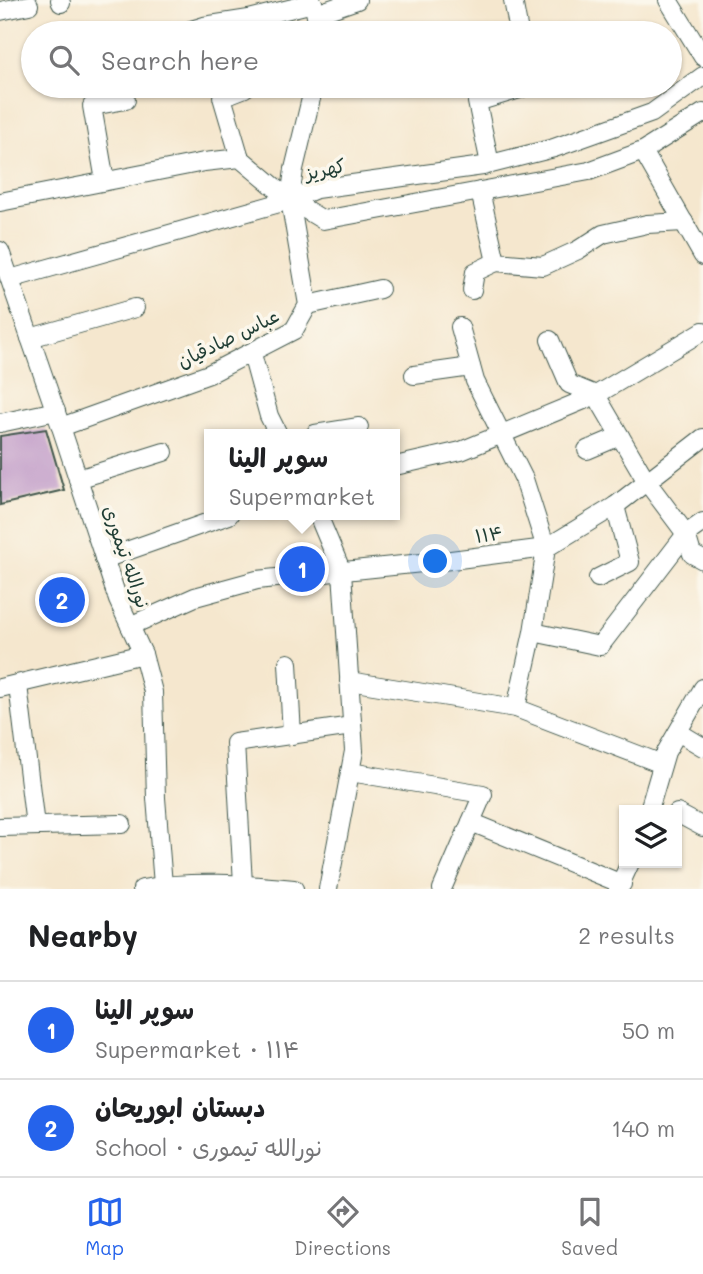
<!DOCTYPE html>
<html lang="en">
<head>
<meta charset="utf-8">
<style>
  :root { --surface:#fff; --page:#f6f6f6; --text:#202124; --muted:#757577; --line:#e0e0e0; --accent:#2563eb }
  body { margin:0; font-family:Mali,"Playpen Sans Arabic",sans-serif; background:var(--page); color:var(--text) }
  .controls { position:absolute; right:21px; bottom:21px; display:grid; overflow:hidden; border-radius:0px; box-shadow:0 2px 5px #0004 }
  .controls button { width:63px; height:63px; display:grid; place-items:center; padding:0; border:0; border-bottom:2px solid var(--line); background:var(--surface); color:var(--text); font:35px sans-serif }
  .you { position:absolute; left:436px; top:562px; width:24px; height:24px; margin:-18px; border:5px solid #fff; border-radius:50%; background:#1a73e8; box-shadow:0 0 0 10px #1a73e833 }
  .badge { display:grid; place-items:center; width:46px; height:46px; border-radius:50%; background:var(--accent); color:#fff; font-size:23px; font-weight:700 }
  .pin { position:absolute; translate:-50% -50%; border:4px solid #fff; box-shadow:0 2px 7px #0006 }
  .popup { position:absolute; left:204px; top:429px; width:196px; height:91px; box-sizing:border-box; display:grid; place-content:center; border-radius:0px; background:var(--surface); filter:drop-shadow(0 2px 5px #0005); font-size:23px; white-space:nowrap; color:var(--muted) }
  .popup b { font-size:26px; color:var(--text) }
  .popup::after { content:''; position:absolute; left:50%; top:100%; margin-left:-14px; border:14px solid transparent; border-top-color:var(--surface) }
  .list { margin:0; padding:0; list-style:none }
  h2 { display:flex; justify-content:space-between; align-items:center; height:91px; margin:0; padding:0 28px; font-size:30px }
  h2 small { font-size:23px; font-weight:400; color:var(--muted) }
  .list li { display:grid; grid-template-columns:46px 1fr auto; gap:21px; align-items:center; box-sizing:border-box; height:98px; padding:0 28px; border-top:2px solid var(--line) }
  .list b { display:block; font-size:26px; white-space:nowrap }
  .list p { margin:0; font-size:23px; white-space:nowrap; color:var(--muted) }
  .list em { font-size:23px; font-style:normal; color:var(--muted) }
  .icon { flex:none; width:38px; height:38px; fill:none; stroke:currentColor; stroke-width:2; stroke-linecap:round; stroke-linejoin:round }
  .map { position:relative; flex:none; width:703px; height:889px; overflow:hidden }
  .search { position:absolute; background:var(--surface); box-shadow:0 2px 5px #0004; left:21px; right:21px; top:21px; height:77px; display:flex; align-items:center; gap:18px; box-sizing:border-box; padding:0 24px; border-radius:38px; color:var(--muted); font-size:26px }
  .sheet { height:287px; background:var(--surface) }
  nav { display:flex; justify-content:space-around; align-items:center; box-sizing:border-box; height:98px; border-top:2px solid var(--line); background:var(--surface); font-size:19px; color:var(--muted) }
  nav a { display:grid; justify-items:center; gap:4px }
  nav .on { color:var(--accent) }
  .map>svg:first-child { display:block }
</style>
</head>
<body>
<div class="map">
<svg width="703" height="889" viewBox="0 0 703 889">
  <rect width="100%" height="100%" fill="#fbf7ec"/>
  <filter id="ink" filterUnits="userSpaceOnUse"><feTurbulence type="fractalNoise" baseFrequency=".0143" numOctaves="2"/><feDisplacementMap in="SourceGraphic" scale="14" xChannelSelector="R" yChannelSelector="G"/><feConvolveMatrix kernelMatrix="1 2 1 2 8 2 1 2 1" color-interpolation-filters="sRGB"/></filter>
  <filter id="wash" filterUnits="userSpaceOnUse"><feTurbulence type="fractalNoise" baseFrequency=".00686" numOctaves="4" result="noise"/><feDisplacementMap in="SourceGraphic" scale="28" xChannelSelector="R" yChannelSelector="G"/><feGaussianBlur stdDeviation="1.57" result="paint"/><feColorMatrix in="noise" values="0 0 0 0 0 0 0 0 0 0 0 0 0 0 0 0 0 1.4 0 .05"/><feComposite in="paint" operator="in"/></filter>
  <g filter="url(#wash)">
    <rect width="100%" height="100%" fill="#f5e7ce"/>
    <g id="blocks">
      <path fill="#c09ac7" d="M46 429 64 490 0 505V436Z"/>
    </g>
  </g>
  <g filter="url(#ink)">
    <use href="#blocks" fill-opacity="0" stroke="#3f564b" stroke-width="2"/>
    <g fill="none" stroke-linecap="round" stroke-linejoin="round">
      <g stroke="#3f564b" stroke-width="20">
        <g id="minor">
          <path d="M60 0 61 3"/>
          <path d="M513 0 519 32 515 33"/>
          <path d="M668 0 703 57"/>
          <path d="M313 3 320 33"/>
          <path d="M0 11 29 5"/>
          <path d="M316 14 357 0"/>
          <path d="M181 33 204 26 249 19 313 3"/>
          <path d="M703 76 652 113 554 148 483 166 316 189 290 200 323 220 589 171 643 151 703 113"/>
          <path d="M643 151 703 256"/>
          <path d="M240 158 222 97 245 88"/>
          <path d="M490 164 477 102 520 89"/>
          <path d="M105 181 92 106 126 100"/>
          <path d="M480 191 496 262 543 266 578 250 603 234 647 224 684 222"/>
          <path d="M0 202 204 162 240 158 290 200"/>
          <path d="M0 251 61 427 118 600 143 654 153 692 156 798 163 885"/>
          <path d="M10 279 290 200"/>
          <path d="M472 290 475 272 496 262"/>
          <path d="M308 305 380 289"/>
          <path d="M460 327 475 381 524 479 546 548 533 632 516 708"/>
          <path d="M30 338 135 308"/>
          <path d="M550 340 569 384 596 395 647 482 686 534 692 554 703 560"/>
          <path d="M252 354 269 416 278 434"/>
          <path d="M414 375 471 367"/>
          <path d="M0 423 56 411"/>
          <path d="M61 427 209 374 294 330 308 305 290 200 294 169 314 86"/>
          <path d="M315 434 359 427"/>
          <path d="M587 450 620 436"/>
          <path d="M395 466 461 451 596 395 703 331"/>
          <path d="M78 479 164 452"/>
          <path d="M318 515 342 572 354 751 328 889"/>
          <path d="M104 559 229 515"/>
          <path d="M598 578 630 562 615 506"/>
          <path d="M130 626 195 597 257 580 451 560 546 548 615 506 703 438"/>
          <path d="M533 632 600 646 686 534 703 522"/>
          <path d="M288 663 292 735"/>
          <path d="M349 681 516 708 662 764"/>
          <path d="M18 685 35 826"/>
          <path d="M0 688 143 654"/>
          <path d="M678 732 703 747"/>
          <path d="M350 772 483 794 442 889"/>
          <path d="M649 810 666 752 703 688"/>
          <path d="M677 813 703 827"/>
          <path d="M471 822 622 884"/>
          <path d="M0 827 122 824"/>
          <path d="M243 884 235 743 352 726"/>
          <path d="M142 889C193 880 243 884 294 889"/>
          <path d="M618 889 630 863"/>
        </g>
      </g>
      <use href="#minor" stroke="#fff" stroke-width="18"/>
    </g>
  </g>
  <g text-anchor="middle" stroke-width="7" stroke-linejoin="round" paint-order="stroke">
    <g font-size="19" fill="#1f3d34" stroke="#fbf7ec">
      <text transform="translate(325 169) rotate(-12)" y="7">کهریز</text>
      <text transform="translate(228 338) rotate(-26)" y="7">عباس صادقیان</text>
      <text transform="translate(489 534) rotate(-8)" y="7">۱۱۴</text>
      <text transform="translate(127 557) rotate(71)" y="7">نورالله تیموری</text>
    </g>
  </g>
</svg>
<div class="controls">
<button><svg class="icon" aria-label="layers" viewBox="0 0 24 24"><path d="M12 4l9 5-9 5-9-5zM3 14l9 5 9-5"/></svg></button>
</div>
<div class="you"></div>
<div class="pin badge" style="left:302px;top:569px">1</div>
<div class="popup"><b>سوپر الینا</b>Supermarket</div>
<div class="pin badge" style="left:62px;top:600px">2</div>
<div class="search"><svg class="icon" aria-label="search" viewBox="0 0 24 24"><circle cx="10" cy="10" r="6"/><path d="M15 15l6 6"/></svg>Search here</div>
</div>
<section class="sheet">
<h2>Nearby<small>2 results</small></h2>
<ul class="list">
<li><span class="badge">1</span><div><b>سوپر الینا</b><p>Supermarket · ۱۱۴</p></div><em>50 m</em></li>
<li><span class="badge">2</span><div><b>دبستان ابوریحان</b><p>School · نورالله تیموری</p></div><em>140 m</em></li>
</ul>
</section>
<nav>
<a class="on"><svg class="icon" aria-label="map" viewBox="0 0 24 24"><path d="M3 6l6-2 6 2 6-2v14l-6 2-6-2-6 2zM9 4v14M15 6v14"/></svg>Map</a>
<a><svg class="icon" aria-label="directions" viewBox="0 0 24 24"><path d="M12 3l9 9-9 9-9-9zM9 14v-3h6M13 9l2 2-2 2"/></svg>Directions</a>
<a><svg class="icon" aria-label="saved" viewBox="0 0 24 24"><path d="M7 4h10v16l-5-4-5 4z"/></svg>Saved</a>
</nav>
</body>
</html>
